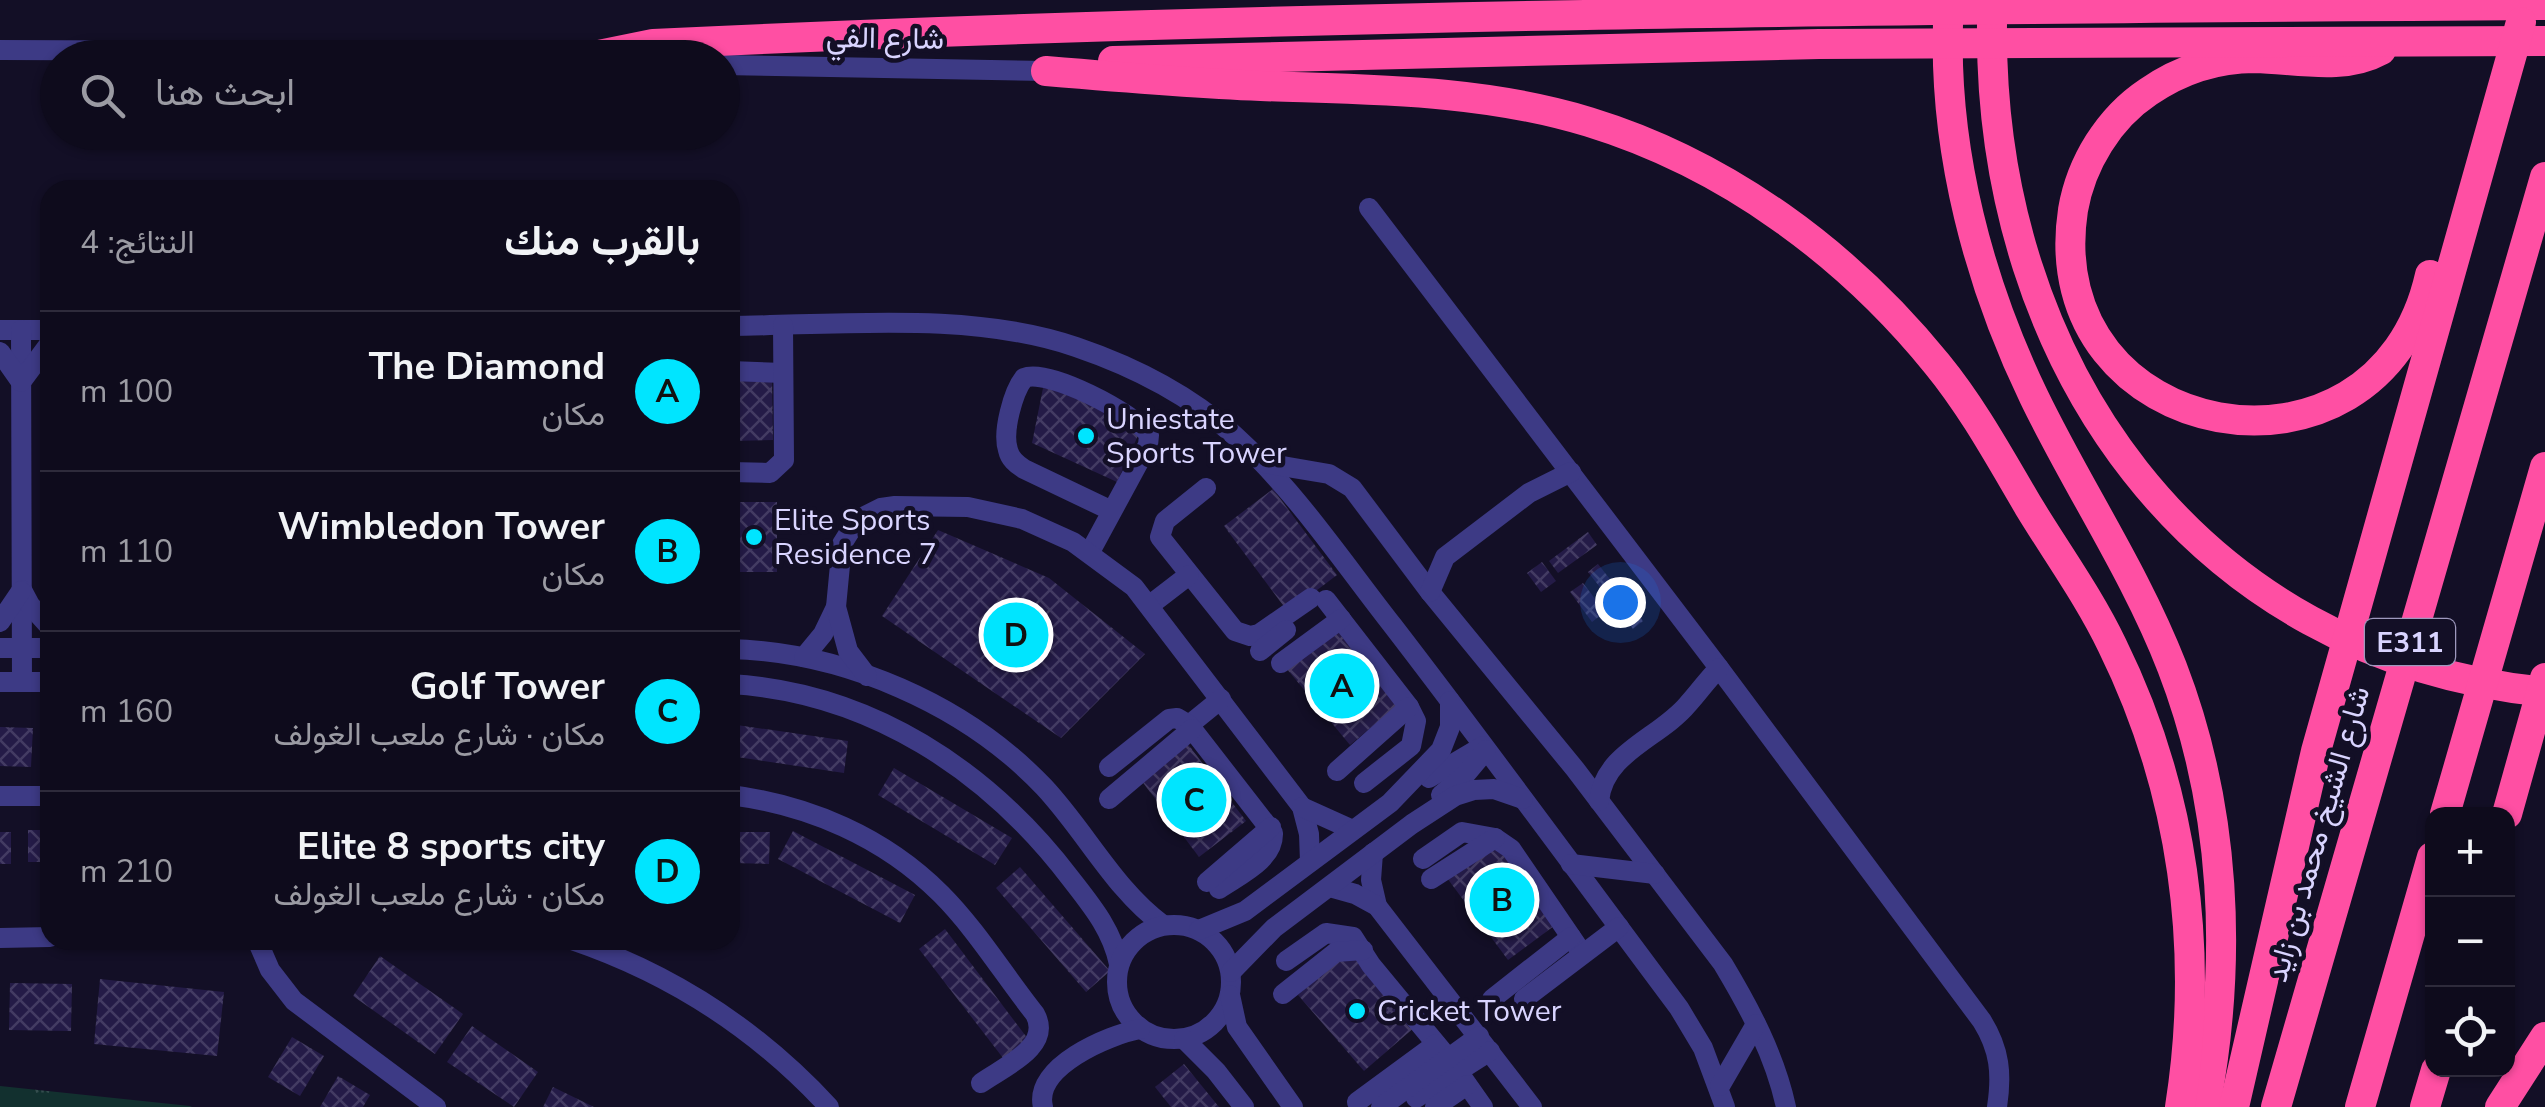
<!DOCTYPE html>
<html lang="ar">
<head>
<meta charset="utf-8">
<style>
  :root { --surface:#0e0b1c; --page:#1c1929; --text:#f1f3f6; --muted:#9b9ba3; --line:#2e2b3b; --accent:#00e5ff }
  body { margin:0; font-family:"Nunito Sans",Vazirmatn,sans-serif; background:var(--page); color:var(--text); direction:rtl }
  .controls { position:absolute; right:30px; bottom:30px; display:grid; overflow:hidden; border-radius:20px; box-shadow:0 2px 8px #0004 }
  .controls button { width:90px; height:90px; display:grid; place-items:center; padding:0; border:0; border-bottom:2px solid var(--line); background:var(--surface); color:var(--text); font:50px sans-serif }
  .you { position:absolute; left:1620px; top:602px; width:35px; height:35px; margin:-25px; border:8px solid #fff; border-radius:50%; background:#1a73e8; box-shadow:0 0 0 15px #1a73e833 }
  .badge { display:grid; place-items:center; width:65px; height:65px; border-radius:50%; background:var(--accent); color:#111; font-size:32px; font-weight:700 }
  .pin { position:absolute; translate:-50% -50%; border:5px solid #fff; box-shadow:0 2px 10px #0006 }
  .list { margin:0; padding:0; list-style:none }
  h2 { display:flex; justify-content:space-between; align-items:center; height:130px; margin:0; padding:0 40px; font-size:42px }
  h2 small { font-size:32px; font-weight:400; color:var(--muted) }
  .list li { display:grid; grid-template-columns:65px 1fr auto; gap:30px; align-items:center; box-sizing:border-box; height:160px; padding:0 40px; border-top:2px solid var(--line) }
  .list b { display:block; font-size:38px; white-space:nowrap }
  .list p { margin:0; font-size:32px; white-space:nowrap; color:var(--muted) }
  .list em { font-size:32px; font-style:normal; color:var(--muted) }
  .icon { flex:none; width:55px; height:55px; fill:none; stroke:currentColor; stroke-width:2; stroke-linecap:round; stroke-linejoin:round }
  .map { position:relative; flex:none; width:2545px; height:1107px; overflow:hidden; direction:ltr }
  .search { position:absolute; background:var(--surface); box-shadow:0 2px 8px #0004; left:40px; top:40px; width:700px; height:110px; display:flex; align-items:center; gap:25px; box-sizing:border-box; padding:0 35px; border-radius:55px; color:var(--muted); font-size:38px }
  .panel { position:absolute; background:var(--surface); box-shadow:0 2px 8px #0004; left:40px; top:180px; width:700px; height:770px; border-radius:30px; direction:rtl }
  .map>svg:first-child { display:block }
</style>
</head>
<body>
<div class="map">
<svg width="2545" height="1107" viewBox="0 0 2545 1107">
  <defs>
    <pattern id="grass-tufts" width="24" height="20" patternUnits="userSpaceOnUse" patternTransform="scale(2.5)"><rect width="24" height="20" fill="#12302f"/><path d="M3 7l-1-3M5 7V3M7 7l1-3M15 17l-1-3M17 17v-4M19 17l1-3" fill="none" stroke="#344d4e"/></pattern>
    <pattern id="building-cross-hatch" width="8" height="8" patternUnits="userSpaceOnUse" patternTransform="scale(2.5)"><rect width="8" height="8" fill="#241b47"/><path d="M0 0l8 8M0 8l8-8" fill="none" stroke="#433b63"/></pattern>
  </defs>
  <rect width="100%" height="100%" fill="#130f26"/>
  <path fill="url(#grass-tufts)" d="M0 1086 190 1106 192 1107H0Z"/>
  <g fill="url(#building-cross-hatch)">
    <path d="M772 377 773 440 730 441V379Z"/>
    <path d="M1044 383 1141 429 1117 482 1032 443Z"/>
    <path d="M1273 489 1337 575 1288 612 1224 526Z"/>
    <rect x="730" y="502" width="47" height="70"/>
    <path d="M938 530 1049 578 1145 654 1061 738 882 616Z"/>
    <path d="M1588 532 1597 545 1558 573 1549 561Z"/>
    <path d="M1542 562 1556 581 1541 592 1527 573Z"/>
    <path d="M1598 564 1643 621 1633 629 1588 572Z"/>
    <path d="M1583 583 1605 612 1592 622 1570 592Z"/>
    <path d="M1334 627 1398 705 1350 745 1286 668Z"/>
    <path d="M730 724 848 741 844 773 730 756Z"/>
    <path d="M0 727 33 728 31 767 0 766Z"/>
    <path d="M1188 744 1246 821 1199 857 1141 780Z"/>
    <path d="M894 768 1012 838 995 865 878 795Z"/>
    <rect x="28" y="830" width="22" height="32"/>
    <path d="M793 831 915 895 900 923 778 859Z"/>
    <rect x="0" y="832" width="11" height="32"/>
    <path d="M730 832H770L769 864 730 863Z"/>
    <path d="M1497 841 1558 923 1508 960 1447 878Z"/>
    <path d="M1020 867 1110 971 1086 992 996 888Z"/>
    <path d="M945 929 1028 1039 1003 1058 919 949Z"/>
    <path d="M1349 950 1416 1026 1364 1071 1298 995Z"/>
    <path d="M380 956 463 1014 435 1054 353 996Z"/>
    <path d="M100 979 224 992 217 1056 94 1044Z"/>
    <path d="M10 983 72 984 71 1031 9 1030Z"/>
    <path d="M472 1026 538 1072 514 1107 447 1062Z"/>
    <path d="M292 1037 324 1056 300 1096 268 1077Z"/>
    <path d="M1184 1064 1219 1107H1171L1155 1087Z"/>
    <path d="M338 1076 370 1095 363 1107H320Z"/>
    <path d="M553 1087 594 1107H543Z"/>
  </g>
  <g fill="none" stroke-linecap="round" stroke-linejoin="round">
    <g stroke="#3d3a85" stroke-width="20">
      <path d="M0 50 494 52 603 56"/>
      <path d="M722 65 1046 71"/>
      <path d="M1369 208 1719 668 1982 1021C2000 1050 2002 1074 1997 1107"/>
      <path d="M730 326C839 325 972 311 1076 347 1132 366 1189 395 1234 435 1295 490 1342 561 1393 626 1490 752 1584 881 1679 1008L1703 1048 1725 1107"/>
      <path d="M0 330H50"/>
      <path d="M21 330 22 682"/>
      <path d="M0 352 21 382 50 343"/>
      <path d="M730 371 783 373"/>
      <path d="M1264 463 1329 474 1352 488 1430 592 1575 769 1723 964C1750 1009 1775 1056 1786 1107"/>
      <path d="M730 472 770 473 784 460 783 325"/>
      <path d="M1206 488 1165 521 1160 537 1235 631 1250 636 1259 634 1311 598"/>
      <path d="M1090 552 1148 445 1149 435C1135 413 1047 368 1024 378 1013 392 1002 432 1008 450 1010 459 1016 464 1024 469L1112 511"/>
      <path d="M22 590 30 605 50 627"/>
      <path d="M1430 592 1445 557 1529 493 1571 472"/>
      <path d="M1326 600 1409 707 1416 721 1411 746 1364 783"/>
      <path d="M1150 605 1189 575"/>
      <path d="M0 622 21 591"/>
      <path d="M0 648H50"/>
      <path d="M730 649C844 652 965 704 1044 787 1086 832 1114 889 1163 925"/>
      <path d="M1260 651 1286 630"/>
      <path d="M804 657 823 634 836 607"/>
      <path d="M1281 663 1341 619"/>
      <path d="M867 676 848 651 836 607 842 544 857 520 881 508 895 506 968 507 1022 519 1073 542 1134 587 1302 807 1309 834 1310 862"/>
      <path d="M0 682H50"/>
      <path d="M730 684C870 692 988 770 1071 879 1092 906 1112 930 1119 964"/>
      <path d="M1189 725 1221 699"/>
      <path d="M1109 767 1169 719 1177 718 1189 725 1273 833C1274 860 1239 875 1219 889"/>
      <path d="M1337 771 1409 707"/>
      <path d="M1429 778 1483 746"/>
      <path d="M730 795C809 805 884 837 941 894 976 929 1004 975 1035 1014 1053 1047 1003 1067 981 1083"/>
      <path d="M1441 795 1465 775 1486 750"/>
      <path d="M0 796H50"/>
      <path d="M1109 799 1192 729"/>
      <path d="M1599 801C1604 752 1660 738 1688 704 1699 692 1707 680 1719 668"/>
      <path d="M1302 807 1353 830"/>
      <path d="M1373 853 1371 880 1377 906"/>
      <path d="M1423 859 1462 832 1495 838 1511 849 1582 953"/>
      <path d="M1571 864 1655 874"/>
      <path d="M1431 879 1495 838"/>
      <path d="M1207 882 1271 827"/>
      <path d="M1330 887 1355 894 1377 906 1532 1107"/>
      <circle cx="1174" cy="982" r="57"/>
      <path d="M1199 930 1245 911 1390 803 1441 750 1450 727V701"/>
      <path d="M0 938 50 937"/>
      <path d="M257 940 270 970 294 1001 436 1107"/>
      <path d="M572 940C672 974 757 1029 829 1107"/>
      <path d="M1286 961 1326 933 1353 937 1371 965 1448 1058"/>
      <path d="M1231 972 1274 928 1412 824 1455 796 1474 790 1494 789 1523 799"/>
      <path d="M1283 994 1336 952 1363 950"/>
      <path d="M1230 995 1237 1027 1293 1107"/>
      <path d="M1492 999 1571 937"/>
      <path d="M1524 999 1619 927"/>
      <path d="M1184 1039 1216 1071 1244 1107"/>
      <path d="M1457 1070 1483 1107"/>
      <path d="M1720 1086 1756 1024"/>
      <path d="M1416 1098 1490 1051"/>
      <path d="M1357 1102 1436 1044"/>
      <path d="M1043 1107C1033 1067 1108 1035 1140 1029"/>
      <path d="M1381 1107 1479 1036"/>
      <path d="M1435 1107 1467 1085"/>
    </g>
    <g stroke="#ff4fa3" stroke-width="30">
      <path d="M1992 23C1988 362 2194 657 2545 692"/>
      <path d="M1948 24C1944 152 1979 283 2034 397 2078 488 2135 572 2172 667 2226 807 2233 960 2205 1107"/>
      <path d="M2381 50C2343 71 2297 59 2255 58 2217 58 2180 70 2148 92 2109 118 2081 163 2073 210 2037 444 2378 507 2430 275"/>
      <path d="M594 56 653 44C1283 14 1914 9 2545 5"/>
      <path d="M1113 61 1819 44 2545 41"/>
      <path d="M1046 71C1117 77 1189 83 1261 86 1372 90 1481 89 1589 122 1726 164 1847 253 1937 364 1973 408 2000 458 2029 507 2057 553 2089 597 2112 645 2183 789 2205 949 2180 1107"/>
      <path d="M2445 814 2545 467"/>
      <path d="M2507 814 2545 678"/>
      <path d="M2234 1107 2316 751 2521 22"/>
      <path d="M2276 1107 2545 177"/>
      <path d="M2360 1107 2432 857"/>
      <path d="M2425 1107 2436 1070"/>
      <path d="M2500 1107 2545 1037"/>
    </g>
  </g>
  <g fill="#00e5ff" stroke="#130f26" stroke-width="4">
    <circle cx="1086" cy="436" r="10"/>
    <circle cx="754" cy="537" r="10"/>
    <circle cx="1357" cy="1011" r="10"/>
  </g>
  <g text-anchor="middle" stroke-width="9" stroke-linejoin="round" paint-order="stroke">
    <rect fill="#130f26" stroke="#9e99be" stroke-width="2.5" x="2365" y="619" width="90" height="46" rx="8"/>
    <g font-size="28" font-weight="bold" fill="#d9d4ff">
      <text x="2410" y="652">E311</text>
    </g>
    <g font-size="30" fill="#d9d4ff" stroke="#130f26">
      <text transform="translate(885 38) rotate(1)" y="10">شارع الفي</text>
      <text transform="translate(2318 834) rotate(-74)" y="10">شارع الشيخ محمد بن زايد</text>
    </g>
    <g font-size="30" fill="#d9d4ff" stroke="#130f26" text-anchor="start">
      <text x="1106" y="429">Uniestate<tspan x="1106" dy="34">Sports Tower</tspan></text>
      <text x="774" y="530">Elite Sports<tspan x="774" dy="34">Residence 7</tspan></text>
      <text x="1377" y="1021">Cricket Tower</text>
    </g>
  </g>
</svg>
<div class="controls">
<button>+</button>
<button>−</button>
<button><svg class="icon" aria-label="locate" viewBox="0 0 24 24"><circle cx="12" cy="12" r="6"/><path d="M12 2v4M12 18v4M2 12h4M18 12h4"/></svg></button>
</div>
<div class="you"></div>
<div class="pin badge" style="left:1342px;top:686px">A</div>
<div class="pin badge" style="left:1502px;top:900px">B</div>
<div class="pin badge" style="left:1194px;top:800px">C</div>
<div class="pin badge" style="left:1016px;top:635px">D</div>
<div class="search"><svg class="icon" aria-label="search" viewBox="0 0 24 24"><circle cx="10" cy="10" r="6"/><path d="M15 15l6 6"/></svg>ابحث هنا</div>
<section class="panel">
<h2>بالقرب منك<small>النتائج: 4</small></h2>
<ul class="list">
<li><span class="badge">A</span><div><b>The Diamond</b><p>مكان</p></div><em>100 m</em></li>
<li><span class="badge">B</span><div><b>Wimbledon Tower</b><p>مكان</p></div><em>110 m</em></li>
<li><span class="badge">C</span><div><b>Golf Tower</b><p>مكان · شارع ملعب الغولف</p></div><em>160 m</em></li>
<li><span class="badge">D</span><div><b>Elite 8 sports city</b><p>مكان · شارع ملعب الغولف</p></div><em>210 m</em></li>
</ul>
</section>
</div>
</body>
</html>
